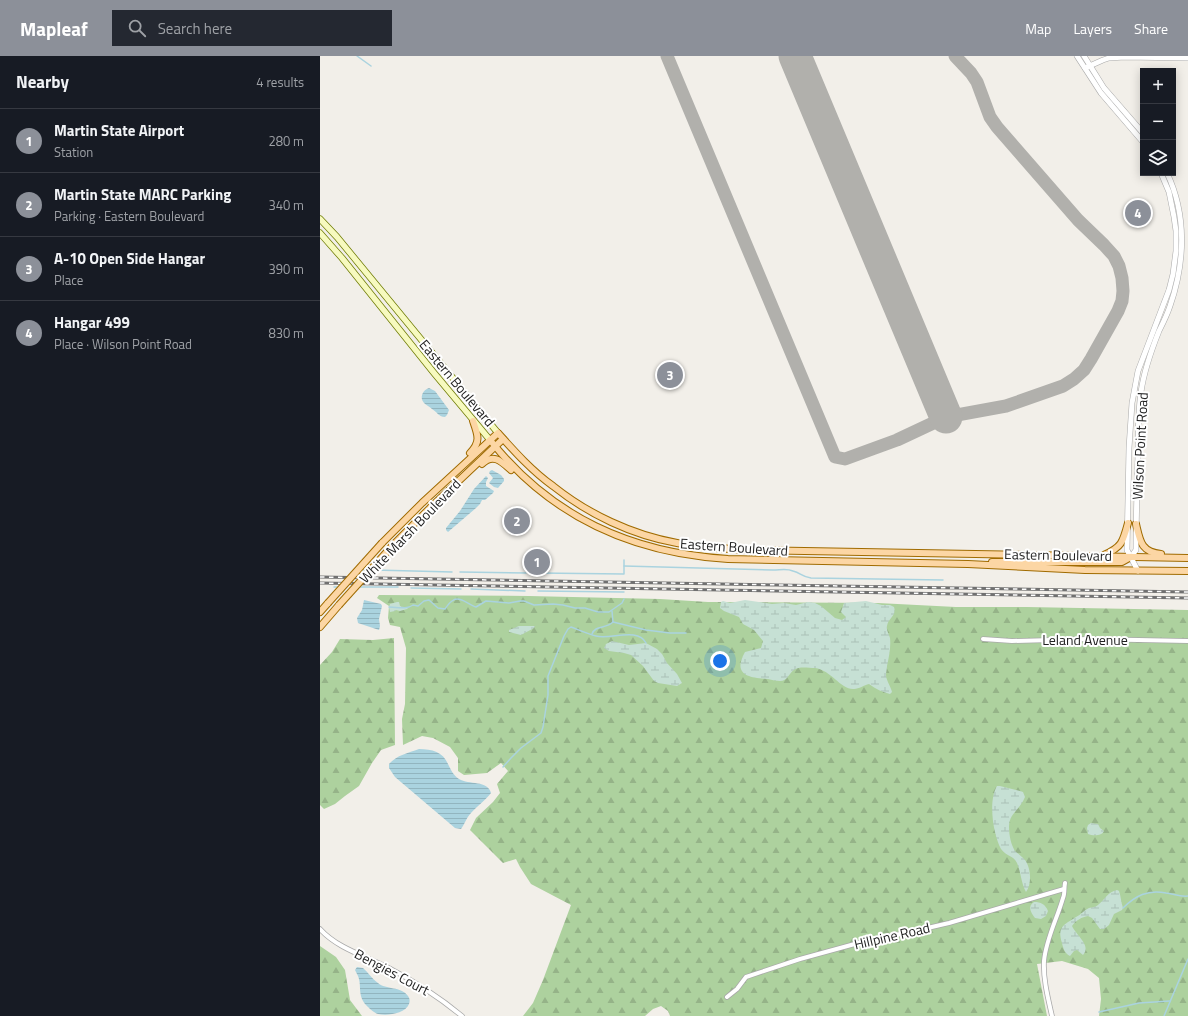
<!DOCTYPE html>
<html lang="en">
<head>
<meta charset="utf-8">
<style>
  :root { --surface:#171b24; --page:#242831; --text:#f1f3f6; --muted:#9ea1a6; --line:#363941; --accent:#8c9099 }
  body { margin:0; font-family:"Titillium Web",sans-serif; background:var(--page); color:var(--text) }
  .controls { position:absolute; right:12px; top:12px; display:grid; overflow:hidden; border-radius:0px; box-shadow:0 2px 10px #0003 }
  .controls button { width:36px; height:36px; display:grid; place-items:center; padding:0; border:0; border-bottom:1px solid var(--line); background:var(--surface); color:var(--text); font:20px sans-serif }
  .you { position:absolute; left:400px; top:605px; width:14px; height:14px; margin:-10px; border:3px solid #fff; border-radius:50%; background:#1a73e8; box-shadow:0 0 0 6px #1a73e833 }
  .badge { display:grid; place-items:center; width:26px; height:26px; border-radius:50%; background:var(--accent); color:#fff; font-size:13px; font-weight:700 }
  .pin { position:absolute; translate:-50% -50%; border:2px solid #fff; box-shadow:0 1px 4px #0006 }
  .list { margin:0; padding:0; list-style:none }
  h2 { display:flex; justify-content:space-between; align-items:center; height:52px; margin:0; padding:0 16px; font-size:17px }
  h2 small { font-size:13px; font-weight:400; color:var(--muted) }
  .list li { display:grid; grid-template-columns:26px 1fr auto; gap:12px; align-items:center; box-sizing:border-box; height:64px; padding:0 16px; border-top:1px solid var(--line) }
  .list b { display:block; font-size:15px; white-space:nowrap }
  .list p { margin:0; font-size:13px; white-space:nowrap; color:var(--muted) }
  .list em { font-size:13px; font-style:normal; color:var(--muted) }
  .icon { flex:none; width:22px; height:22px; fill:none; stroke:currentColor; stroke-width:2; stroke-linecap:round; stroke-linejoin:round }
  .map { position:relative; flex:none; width:868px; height:960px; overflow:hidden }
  header { display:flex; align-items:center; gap:24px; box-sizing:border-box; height:56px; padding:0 20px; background:var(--accent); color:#fff }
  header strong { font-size:19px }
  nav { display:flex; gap:22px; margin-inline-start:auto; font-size:14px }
  .search { width:280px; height:36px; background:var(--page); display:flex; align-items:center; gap:10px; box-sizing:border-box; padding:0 14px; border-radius:0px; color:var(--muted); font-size:15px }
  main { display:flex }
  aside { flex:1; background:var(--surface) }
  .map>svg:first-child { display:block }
</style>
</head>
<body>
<header>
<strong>Mapleaf</strong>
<div class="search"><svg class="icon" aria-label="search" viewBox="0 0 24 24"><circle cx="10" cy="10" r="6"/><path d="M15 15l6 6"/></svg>Search here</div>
<nav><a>Map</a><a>Layers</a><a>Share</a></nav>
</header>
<main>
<aside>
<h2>Nearby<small>4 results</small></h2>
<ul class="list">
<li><span class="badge">1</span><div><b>Martin State Airport</b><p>Station</p></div><em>280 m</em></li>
<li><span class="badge">2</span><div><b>Martin State MARC Parking</b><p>Parking · Eastern Boulevard</p></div><em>340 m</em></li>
<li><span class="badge">3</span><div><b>A-10 Open Side Hangar</b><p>Place</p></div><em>390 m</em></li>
<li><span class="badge">4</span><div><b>Hangar 499</b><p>Place · Wilson Point Road</p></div><em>830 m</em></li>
</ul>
</aside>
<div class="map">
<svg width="868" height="960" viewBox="0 0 868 960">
  <defs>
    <pattern id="forest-firs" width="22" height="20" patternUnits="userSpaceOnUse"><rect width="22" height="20" fill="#add19e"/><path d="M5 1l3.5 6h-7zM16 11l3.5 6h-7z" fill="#95b388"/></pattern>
    <pattern id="wetland-marsh" width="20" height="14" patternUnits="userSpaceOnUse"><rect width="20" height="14" fill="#c6e0d4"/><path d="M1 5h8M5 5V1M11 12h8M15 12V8" fill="none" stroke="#aac0b6"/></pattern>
    <pattern id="water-rules" width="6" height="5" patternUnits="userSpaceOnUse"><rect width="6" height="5" fill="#aad3df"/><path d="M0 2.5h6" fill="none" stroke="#92b5bf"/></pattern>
  </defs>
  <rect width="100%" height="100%" fill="#f2efe9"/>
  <g fill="url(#forest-firs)">
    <path d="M59 539 209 540 340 543 388 546 558 547 636 551H707L868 554V960H779L781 943 779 922 768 913 742 905 717 908 727 960H350L348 955 341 950 333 953 325 960H203L213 947 223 924 251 849 211 828 200 811 196 803 183 807 150 774 156 762 173 746 180 737 177 728 188 715 181 707 167 717 144 719 138 715V702L130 691 113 682 102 680 83 689 82 663 85 648 86 592 80 571 70 569 68 562 69 550 57 542Z"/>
    <path d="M74 582 75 689 61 694 52 707 39 730 25 740 15 748 4 753 0 749V609L12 596 20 583 53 584Z"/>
    <path d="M0 890 16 901 25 914 30 944 42 960H0Z"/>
  </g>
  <g fill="url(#wetland-marsh)">
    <path d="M425 544 452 548 464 547 476 549 488 546 495 547 501 550 515 562 522 564 526 561 521 556 524 547 546 545 562 549H570L574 551C577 560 568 562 567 570 566 574 569 578 570 582 571 591 569 601 567 610 567 613 566 616 566 619 566 624 571 631 572 636L570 638C562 636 556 633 549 628 544 629 539 633 534 633 521 634 511 614 495 612 488 612 479 610 474 614 468 618 468 625 460 625 457 625 452 624 448 623 429 622 412 619 425 596L441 592 443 585 434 574 423 568 419 561 404 555 400 552 401 546 403 545 410 547Z"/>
    <path d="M77 546H79L80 550 88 552 87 553 80 555 76 554 75 555 70 556 69 551 70 548Z"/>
    <path d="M199 570H215L214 572 201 579 189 576V574Z"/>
    <path d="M292 585 309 589 326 587 337 593 342 598 347 607 357 618 362 627 357 630 338 627 334 625 323 610 311 599 304 597 289 595 284 592 286 588Z"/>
    <path d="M677 730H680L700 735 703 736 705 741C700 754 689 757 689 771 689 779 691 789 695 795 698 798 702 800 705 804 711 812 712 828 706 836 701 827 701 816 697 807 694 800 686 800 681 793 673 778 668 745 677 730Z"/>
    <path d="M771 767 778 768 780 772 784 775C782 780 773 780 768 778L767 772 768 769Z"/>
    <path d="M797 834 799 835C801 841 801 846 803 852L802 854 794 858 789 869 784 873H780L772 862 768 860C762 861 756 864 752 870 756 879 772 890 763 899L757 894 754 895 750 900C745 898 743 892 742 887 737 870 744 869 756 861 761 859 764 854 769 852 772 851 776 851 778 849 785 843 788 836 797 834Z"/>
    <path d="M714 846C721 846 725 848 728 855L726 860 721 863 715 862C711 857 707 850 714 846Z"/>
  </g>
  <g fill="url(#water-rules)">
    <path d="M109 332 115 335 129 354 127 359 125 361C119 361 117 356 112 353 110 351 106 349 104 347 99 341 103 334 109 332Z"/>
    <path d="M172 414 181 419 184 423V425L178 432 174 431 169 427 173 422 169 417 170 415Z"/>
    <path d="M166 420 168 422 166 426V430L174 435 173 437 165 444H162L160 448 156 452 128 476 126 474V472L140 455 154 433Z"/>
    <path d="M44 544 61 548 62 550 59 563 60 570 59 574 38 567 37 562 42 554Z"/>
    <path d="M99 693C112 693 123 696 128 708 131 714 133 719 139 723 149 729 168 724 171 737 166 744 157 750 151 757 146 762 145 768 141 773L135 772 75 721 69 712V708C77 699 88 697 99 693Z"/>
    <path d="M37 911 43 912C48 916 52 923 58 927 66 934 81 930 88 940 90 943 90 945 89 948 85 958 67 960 58 958 54 957 49 952 46 949 37 939 42 929 38 920 37 918 36 916 35 914Z"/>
  </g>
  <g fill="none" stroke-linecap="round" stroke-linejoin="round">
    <g stroke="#aad3df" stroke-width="1.5">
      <path d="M37 0 51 10"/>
      <path d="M304 510 453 514C460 514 467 512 473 515 481 517 482 521 491 522L623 524"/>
      <path d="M40 514H48"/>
      <path d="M54 514 132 516"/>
      <path d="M140 516 206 517"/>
      <path d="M218 517 304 518V504"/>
      <path d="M14 531H20"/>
      <path d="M38 531H78"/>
      <path d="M91 532 141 533"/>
      <path d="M151 533 205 535"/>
      <path d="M218 535 304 536"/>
      <path d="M69 551C77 551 86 554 93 549L98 550 104 545 109 544 118 552 125 553C127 550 129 547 132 545 139 539 149 549 156 551L166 545 189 547 200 545H204L214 549 233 548 243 549 255 552H265L278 556H289L302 547 304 543"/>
      <path d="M292 555 293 566"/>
      <path d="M293 566 326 574 350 577H366"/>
      <path d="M272 578C275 569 286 573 293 566"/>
      <path d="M183 711 191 702 201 692 221 677 223 671 228 639V620L244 580 248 573 251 571C259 574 268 578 276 580 290 584 318 571 326 587"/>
      <path d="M803 852C815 840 828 833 846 837 854 838 860 841 868 840"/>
      <path d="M779 956 819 947 850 945"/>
      <path d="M844 960 868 903"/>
    </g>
    <path stroke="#b1b0ac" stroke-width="13" d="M347 0 515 401 525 403 577 384 626 361 686 350 743 330 754 323 764 314 771 303 798 255 802 245 803 235 802 222 799 210 794 200 784 189 758 164 677 71 670 61 657 26 651 17 635 0"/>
    <path stroke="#b1b0ac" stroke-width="33" d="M475 0 626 361"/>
    <g stroke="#a9a9a9" stroke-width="5.5">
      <g id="minor">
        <path d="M663 583 692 585 768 583 868 585"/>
        <path d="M0 873C17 892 45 900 67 911 94 925 119 941 142 960"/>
        <path d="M407 941 417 933 426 921 480 903 553 883 586 877 629 867 744 833"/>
        <path d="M732 960C728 942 723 923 724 905 726 883 737 863 743 842 745 838 744 832 745 827"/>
      </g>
    </g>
    <g stroke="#a9a9a9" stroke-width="6">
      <g id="tertiary">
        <path d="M757 0 781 37 823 86"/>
        <path d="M764 0 784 32 823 77"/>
        <path d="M765 12 783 4 789 2 805 1 868 2"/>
        <path d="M811 501 816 494C816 463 817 432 818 400 818 379 818 357 821 336 824 315 831 295 839 275 843 267 847 259 850 250 865 207 867 159 847 117"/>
        <path d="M818 515 807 494 809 392 812 347 818 315 849 234 853 218 856 195V175L854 161 849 136 841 117"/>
      </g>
    </g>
    <g stroke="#707d05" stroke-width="7">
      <g id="secondary">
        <path d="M0 163 17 181 178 377"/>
        <path d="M0 177 22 202 114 317 170 384"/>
      </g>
    </g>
    <g stroke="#a06b00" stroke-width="8">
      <g id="primary">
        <path d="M170 384C231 461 311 497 408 503L648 508 765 514 868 515"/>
        <path d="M150 397C161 386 158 379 153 365"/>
        <path d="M162 408C173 397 181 405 191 414"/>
        <path d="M816 468C820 485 821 496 841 498"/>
        <path d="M62 487 102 447 178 377C195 396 212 415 233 430 268 458 312 479 357 487 382 492 407 493 433 494L868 502"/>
        <path d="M74 488 110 452 183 383"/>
        <path d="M784 499C802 491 803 486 808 467"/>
        <path d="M672 506H802L811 501"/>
        <path d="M0 556 8 547"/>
        <path d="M0 571 19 549"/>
      </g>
    </g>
    <use href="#minor" stroke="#fff" stroke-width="4"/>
    <use href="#tertiary" stroke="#fff" stroke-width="5"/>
    <use href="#secondary" stroke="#f7fabf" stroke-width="5.5"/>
    <use href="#primary" stroke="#fcd6a4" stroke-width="6"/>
    <g stroke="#707070" stroke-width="3">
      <g id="rail">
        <path d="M0 521 868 536"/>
        <path d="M0 527 868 542"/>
      </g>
    </g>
    <use href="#rail" stroke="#fff" stroke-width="1.5" stroke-dasharray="4.5" stroke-linecap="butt"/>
    <g stroke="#a06b00" stroke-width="8" stroke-linecap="butt">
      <g id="primary-bridge">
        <path d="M8 547 62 487"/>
        <path d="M19 549 74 488"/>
      </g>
    </g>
    <use href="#primary-bridge" stroke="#fcd6a4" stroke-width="6"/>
  </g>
  <g text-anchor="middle" stroke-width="4" stroke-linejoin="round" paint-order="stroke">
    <g font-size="14" fill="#222" stroke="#fff">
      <text transform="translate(137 327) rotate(50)" y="5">Eastern Boulevard</text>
      <text transform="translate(820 390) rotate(-87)" y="5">Wilson Point Road</text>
      <text transform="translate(90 475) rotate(-46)" y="5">White Marsh Boulevard</text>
      <text transform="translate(414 491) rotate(4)" y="5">Eastern Boulevard</text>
      <text transform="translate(738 499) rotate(1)" y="5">Eastern Boulevard</text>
      <text x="765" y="589">Leland Avenue</text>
      <text transform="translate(572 880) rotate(-13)" y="5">Hillpine Road</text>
      <text transform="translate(72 916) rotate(28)" y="5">Bengies Court</text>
    </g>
  </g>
</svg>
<div class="controls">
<button>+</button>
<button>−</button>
<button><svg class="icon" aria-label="layers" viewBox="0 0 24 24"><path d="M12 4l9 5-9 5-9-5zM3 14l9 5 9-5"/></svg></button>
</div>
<div class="you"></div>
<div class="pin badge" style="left:217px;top:506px">1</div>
<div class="pin badge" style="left:197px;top:465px">2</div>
<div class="pin badge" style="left:350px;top:319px">3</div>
<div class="pin badge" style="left:818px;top:157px">4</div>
</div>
</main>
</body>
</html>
